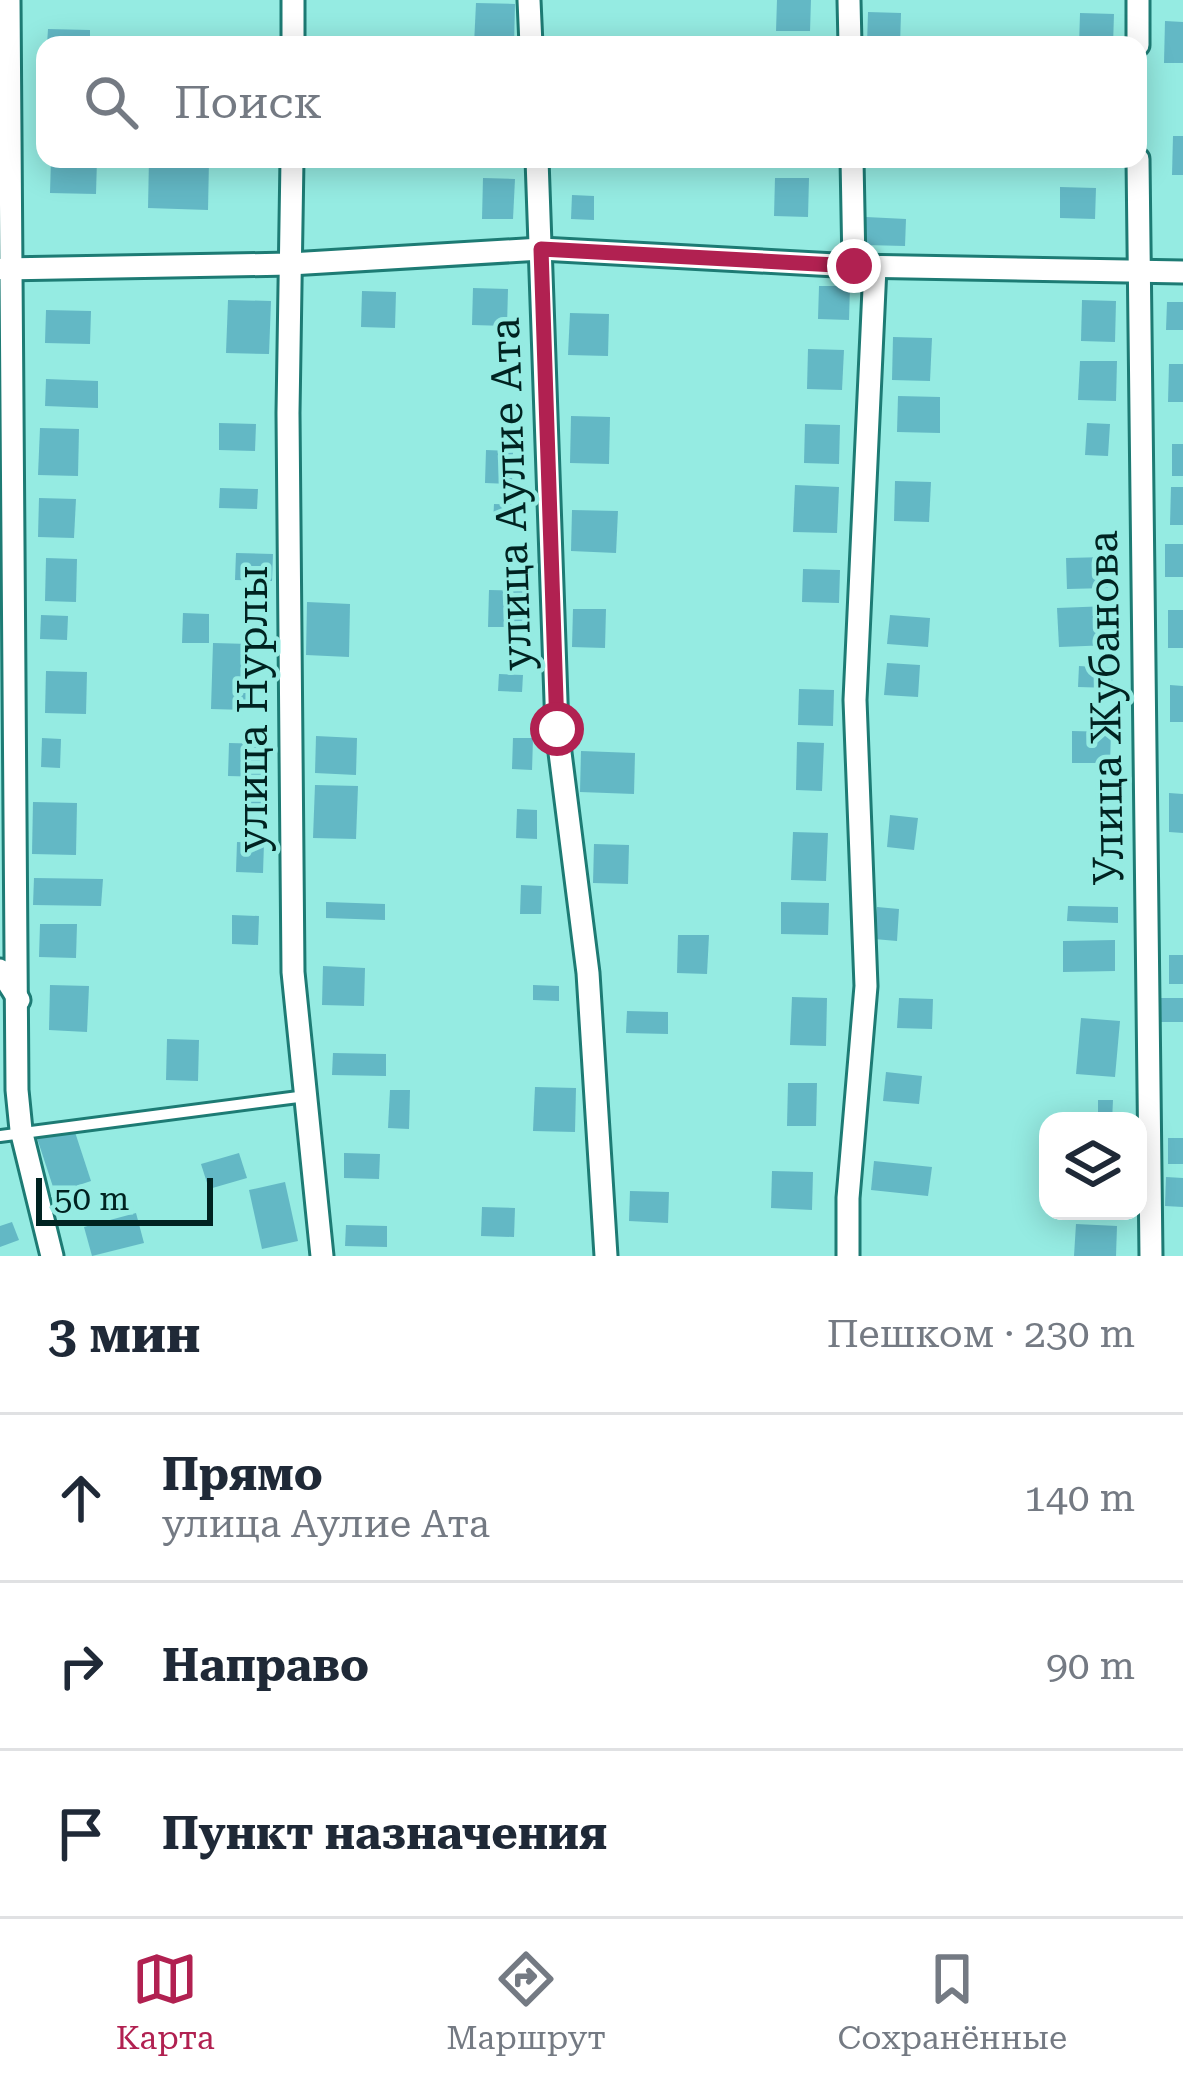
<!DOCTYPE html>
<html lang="ru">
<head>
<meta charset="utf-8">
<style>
  :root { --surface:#fff; --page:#f6f6f7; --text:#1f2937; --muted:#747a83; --line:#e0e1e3; --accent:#b12151 }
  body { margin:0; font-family:"Roboto Serif",serif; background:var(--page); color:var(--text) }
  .controls { position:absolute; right:36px; bottom:36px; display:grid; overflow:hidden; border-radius:24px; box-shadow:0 6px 30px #0003 }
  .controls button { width:108px; height:108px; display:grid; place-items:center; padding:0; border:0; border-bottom:3px solid var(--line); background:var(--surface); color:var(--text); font:60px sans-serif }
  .scale { position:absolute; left:36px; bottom:30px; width:177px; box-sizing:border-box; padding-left:12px; border:6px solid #002321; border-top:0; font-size:33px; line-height:42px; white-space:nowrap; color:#002321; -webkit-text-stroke:9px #95ebe2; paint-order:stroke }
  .stop { position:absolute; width:36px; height:36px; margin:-27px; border:9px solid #b12151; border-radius:50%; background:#fff }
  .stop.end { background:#b12151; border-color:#fff; box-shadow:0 3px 12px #0008 }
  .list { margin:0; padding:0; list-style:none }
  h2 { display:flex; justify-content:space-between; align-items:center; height:156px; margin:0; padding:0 48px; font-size:51px }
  h2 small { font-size:39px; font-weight:400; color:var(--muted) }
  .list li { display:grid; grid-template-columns:78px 1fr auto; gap:36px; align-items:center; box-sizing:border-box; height:168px; padding:0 48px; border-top:3px solid var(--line) }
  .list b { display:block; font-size:45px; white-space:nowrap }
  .list p { margin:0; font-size:39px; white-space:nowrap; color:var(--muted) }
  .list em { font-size:39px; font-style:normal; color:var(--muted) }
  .icon { flex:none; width:66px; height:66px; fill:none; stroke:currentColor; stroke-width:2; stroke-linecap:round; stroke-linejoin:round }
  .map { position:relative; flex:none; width:1183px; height:1256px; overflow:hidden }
  .search { position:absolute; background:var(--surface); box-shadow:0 6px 30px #0003; left:36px; right:36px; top:36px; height:132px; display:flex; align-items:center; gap:30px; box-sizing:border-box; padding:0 42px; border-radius:24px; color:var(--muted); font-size:45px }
  .sheet { height:660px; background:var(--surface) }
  nav { display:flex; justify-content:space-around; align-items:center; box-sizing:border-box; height:168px; border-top:3px solid var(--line); background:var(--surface); font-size:33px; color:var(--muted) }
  nav a { display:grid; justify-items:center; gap:6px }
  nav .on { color:var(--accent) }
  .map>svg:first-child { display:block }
</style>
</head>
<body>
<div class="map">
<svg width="1183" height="1256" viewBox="0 0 1183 1256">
  <rect width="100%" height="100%" fill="#95ebe2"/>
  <g fill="#63b8c5">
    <path d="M777 0H811L810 31H776Z"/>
    <path d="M476 3 515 4 514 45H474Z"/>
    <path d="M868 12 901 13 900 45H867Z"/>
    <path d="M1080 13 1114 14 1113 45H1079Z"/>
    <path d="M1165 21 1183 22V63H1164Z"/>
    <path d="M48 29 90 30V45H47Z"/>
    <path d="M1173 136H1183V175H1172Z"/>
    <path d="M51 159H97L96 194 50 193Z"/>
    <path d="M149 159 209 160 208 210 148 208Z"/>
    <path d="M483 178 515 179 513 219H482Z"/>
    <path d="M775 178H809L808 217 774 216Z"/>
    <path d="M1060 187 1096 188 1095 219 1060 218Z"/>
    <path d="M572 195 594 196V220L571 219Z"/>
    <path d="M866 217 906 219 905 246 865 245Z"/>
    <path d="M819 286H850L849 320 818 319Z"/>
    <path d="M473 288 508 289 507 326 472 325Z"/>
    <path d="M362 291 396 292 395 328 361 327Z"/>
    <path d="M228 300 271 301 269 354 226 353Z"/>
    <path d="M1082 300 1116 301 1115 342 1081 341Z"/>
    <path d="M1167 302H1183V330H1166Z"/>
    <path d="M46 310 91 311 90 344 45 343Z"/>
    <path d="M570 313 609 314 608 356 568 355Z"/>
    <path d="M893 337 932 338 930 381 892 380Z"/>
    <path d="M808 349 844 350 842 390 807 389Z"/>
    <path d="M1080 361H1117L1116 401 1078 400Z"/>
    <path d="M1169 364H1183V402H1168Z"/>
    <path d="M46 379 98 381V408L45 406Z"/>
    <path d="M898 396 940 397V433L897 432Z"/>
    <path d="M571 416 610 417 609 464 570 463Z"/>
    <path d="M219 423 256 424 255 451 219 450Z"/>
    <path d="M1087 423 1110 424 1108 456 1085 455Z"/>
    <path d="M805 424 840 425 839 464 804 463Z"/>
    <path d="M40 428 79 429 78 476 38 475Z"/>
    <rect x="1172" y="444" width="11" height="32"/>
    <path d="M486 450 513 451 512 484 485 483Z"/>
    <path d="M895 481 931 482 929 522 894 521Z"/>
    <path d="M795 485 839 487 837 533 793 532Z"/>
    <path d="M1171 487H1183V525H1170Z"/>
    <path d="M220 488 258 489 257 509 219 508Z"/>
    <path d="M39 498 76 499 74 538 38 537Z"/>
    <path d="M494 504 520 505V524L493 523Z"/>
    <path d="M572 510 618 511 616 553 571 551Z"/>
    <rect x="1165" y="544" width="18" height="33"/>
    <path d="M236 553 273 554 272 581 235 580Z"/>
    <path d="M1107 557 1108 588 1067 589 1066 558Z"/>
    <path d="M46 558 77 559 76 602 45 601Z"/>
    <path d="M803 569 840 570 839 603 802 602Z"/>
    <path d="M489 590 523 591 522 627H488Z"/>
    <path d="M307 602 350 604 349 657 306 655Z"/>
    <path d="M1109 606 1111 645 1059 647 1057 608Z"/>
    <path d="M573 609H606L605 648 572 647Z"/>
    <rect x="1168" y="610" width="15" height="38"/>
    <path d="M183 613 209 614V643H182Z"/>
    <path d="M41 615 68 616 67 640 40 639Z"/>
    <path d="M890 615 930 618 928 647 887 644Z"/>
    <path d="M213 643 249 644 247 710 211 709Z"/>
    <path d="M887 663 920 665 918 697 884 695Z"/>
    <path d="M1079 666 1113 668 1112 688 1078 687Z"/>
    <path d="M46 671 87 672 86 714 45 713Z"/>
    <path d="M499 674 523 675 522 692 498 691Z"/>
    <path d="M1170 685 1183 686V722H1170Z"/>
    <path d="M799 689 834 690 833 726 798 725Z"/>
    <path d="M1072 731 1111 732 1110 763H1072Z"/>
    <path d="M316 736 357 738 356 775 315 773Z"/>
    <path d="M42 738 61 739 60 768 41 767Z"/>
    <path d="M513 738H533L532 770 512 769Z"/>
    <path d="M797 742 824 743 822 791 796 790Z"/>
    <path d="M229 743 267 744 266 777 228 776Z"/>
    <path d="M581 751 635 753 634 794 580 792Z"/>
    <path d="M315 785 358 786 356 839 313 838Z"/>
    <path d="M246 790 269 791V816L245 815Z"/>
    <path d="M1169 793 1183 794V833L1169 832Z"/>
    <path d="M33 802 77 803 76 855 32 854Z"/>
    <path d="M517 809 537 810V839L516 838Z"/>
    <path d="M890 815 918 818 914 850 887 847Z"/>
    <path d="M793 832 828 833 826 881 791 880Z"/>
    <path d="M237 842 264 843 263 873 236 872Z"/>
    <path d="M594 844 629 845 628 884 593 883Z"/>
    <path d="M34 878 103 879 101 906 33 905Z"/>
    <path d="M521 885 542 886 541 914H520Z"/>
    <path d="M326 902 385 904V920L326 918Z"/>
    <path d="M781 902 829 903 828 935 781 934Z"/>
    <path d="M1068 906 1118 907V923L1067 921Z"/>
    <path d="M877 907 899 909 897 941 874 939Z"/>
    <path d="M232 915 259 916 258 945 232 944Z"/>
    <path d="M40 924H77L76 958 39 957Z"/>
    <path d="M678 935H709L707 974 677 973Z"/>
    <path d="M1115 940V971L1063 972V941Z"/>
    <rect x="1169" y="955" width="14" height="29"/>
    <path d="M323 966 365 968 364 1006 322 1005Z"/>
    <path d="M50 985 89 986 87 1032 49 1030Z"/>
    <path d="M533 985 559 986V1001L533 1000Z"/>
    <path d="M792 997 827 998 826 1046 790 1045Z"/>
    <path d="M899 998 933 999 932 1029 897 1028Z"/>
    <rect x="1161" y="998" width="22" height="24"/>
    <path d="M627 1011 668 1012V1034L626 1033Z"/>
    <path d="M1081 1018 1120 1021 1115 1077 1076 1074Z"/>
    <path d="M167 1039 199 1040 198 1081 166 1080Z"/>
    <path d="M333 1053 386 1054V1076L332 1075Z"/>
    <path d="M886 1072 922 1076 919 1104 883 1101Z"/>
    <path d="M788 1083H817L816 1126H787Z"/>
    <path d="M535 1087 576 1088 575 1132 533 1131Z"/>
    <path d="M390 1090H410L409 1129 388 1128Z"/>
    <path d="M1098 1100H1113L1112 1121H1098Z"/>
    <path d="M73 1126 91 1181 55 1193 37 1138Z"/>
    <rect x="1168" y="1138" width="15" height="26"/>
    <path d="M239 1153 247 1178 209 1189 201 1164Z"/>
    <path d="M344 1153 380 1154 379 1179 344 1178Z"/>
    <path d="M874 1161 932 1167 928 1196 871 1190Z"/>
    <path d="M772 1171 813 1172 812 1210 771 1208Z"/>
    <path d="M1166 1177 1183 1178V1207L1165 1206Z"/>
    <path d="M285 1182 298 1241 262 1249 249 1190Z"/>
    <path d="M630 1191 669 1192 668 1223 629 1221Z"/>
    <path d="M482 1207 515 1208 514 1237 481 1236Z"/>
    <path d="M136 1213 144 1243 92 1256 84 1227Z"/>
    <path d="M12 1222 19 1240 0 1247V1226Z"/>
    <path d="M1076 1224 1117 1226 1116 1256H1074Z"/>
    <path d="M346 1225 387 1226V1247L345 1246Z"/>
  </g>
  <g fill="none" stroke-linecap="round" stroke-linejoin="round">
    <g stroke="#1d7b74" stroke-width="16">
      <path id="service" d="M0 1136 306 1096"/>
    </g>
    <g stroke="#1d7b74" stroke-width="27">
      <g id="minor">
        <path d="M9 0 17 1090 21 1130 52 1256"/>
        <path d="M529 0 531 45"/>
        <path d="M849 0 850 45"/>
        <path d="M1138 0V45"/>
        <path d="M293 45V0"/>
        <path d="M292 159 288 413 293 972 322 1256"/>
        <path d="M537 159 557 729 588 973 606 1256"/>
        <path d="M852 159 854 266"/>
        <path d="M1138 159 1151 1256"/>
        <path d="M3 269 290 264 541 249 854 266 1183 272"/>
        <path d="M0 970 19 1000"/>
        <path d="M848 1256V1198L866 986 855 700 875 267"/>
      </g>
    </g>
    <use href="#service" stroke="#fff" stroke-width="10"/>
    <use href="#minor" stroke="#fff" stroke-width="21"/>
  </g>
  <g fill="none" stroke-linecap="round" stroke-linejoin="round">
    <path stroke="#b12151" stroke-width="15" d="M557 729 541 249 854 266"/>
  </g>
  <g text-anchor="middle" stroke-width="9" stroke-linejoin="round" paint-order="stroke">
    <g font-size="42" fill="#002321" stroke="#95ebe2">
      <text transform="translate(510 494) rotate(-92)" y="15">улица Аулие Ата</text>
      <text transform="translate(1105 708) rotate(-91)" y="15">Улица Жубанова</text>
      <text transform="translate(252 709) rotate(-90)" y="15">улица Нурлы</text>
    </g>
  </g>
</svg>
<div class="controls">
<button><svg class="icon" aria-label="layers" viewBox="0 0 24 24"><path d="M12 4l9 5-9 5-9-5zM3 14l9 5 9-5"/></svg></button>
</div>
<div class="scale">50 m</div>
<div class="stop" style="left:557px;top:729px"></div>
<div class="stop end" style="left:854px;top:266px"></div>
<div class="search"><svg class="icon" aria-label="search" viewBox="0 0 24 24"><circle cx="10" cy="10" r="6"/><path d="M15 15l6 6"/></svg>Поиск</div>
</div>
<section class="sheet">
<h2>3 мин<small>Пешком · 230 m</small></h2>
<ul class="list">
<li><svg class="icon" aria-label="ahead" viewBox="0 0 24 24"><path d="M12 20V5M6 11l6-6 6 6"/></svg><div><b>Прямо</b><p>улица Аулие Ата</p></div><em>140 m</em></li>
<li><svg class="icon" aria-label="right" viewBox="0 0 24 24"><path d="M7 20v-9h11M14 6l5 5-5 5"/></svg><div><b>Направо</b></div><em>90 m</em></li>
<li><svg class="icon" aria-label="arrive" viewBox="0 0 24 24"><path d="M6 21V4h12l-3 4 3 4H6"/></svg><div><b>Пункт назначения</b></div></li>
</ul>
</section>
<nav>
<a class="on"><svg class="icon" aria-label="map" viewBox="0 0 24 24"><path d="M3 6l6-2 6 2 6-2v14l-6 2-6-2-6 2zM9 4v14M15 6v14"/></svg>Карта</a>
<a><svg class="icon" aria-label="directions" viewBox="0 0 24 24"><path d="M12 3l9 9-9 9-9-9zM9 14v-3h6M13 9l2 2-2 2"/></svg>Маршрут</a>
<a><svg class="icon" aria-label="saved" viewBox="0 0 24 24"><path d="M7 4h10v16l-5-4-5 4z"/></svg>Сохранённые</a>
</nav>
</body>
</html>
